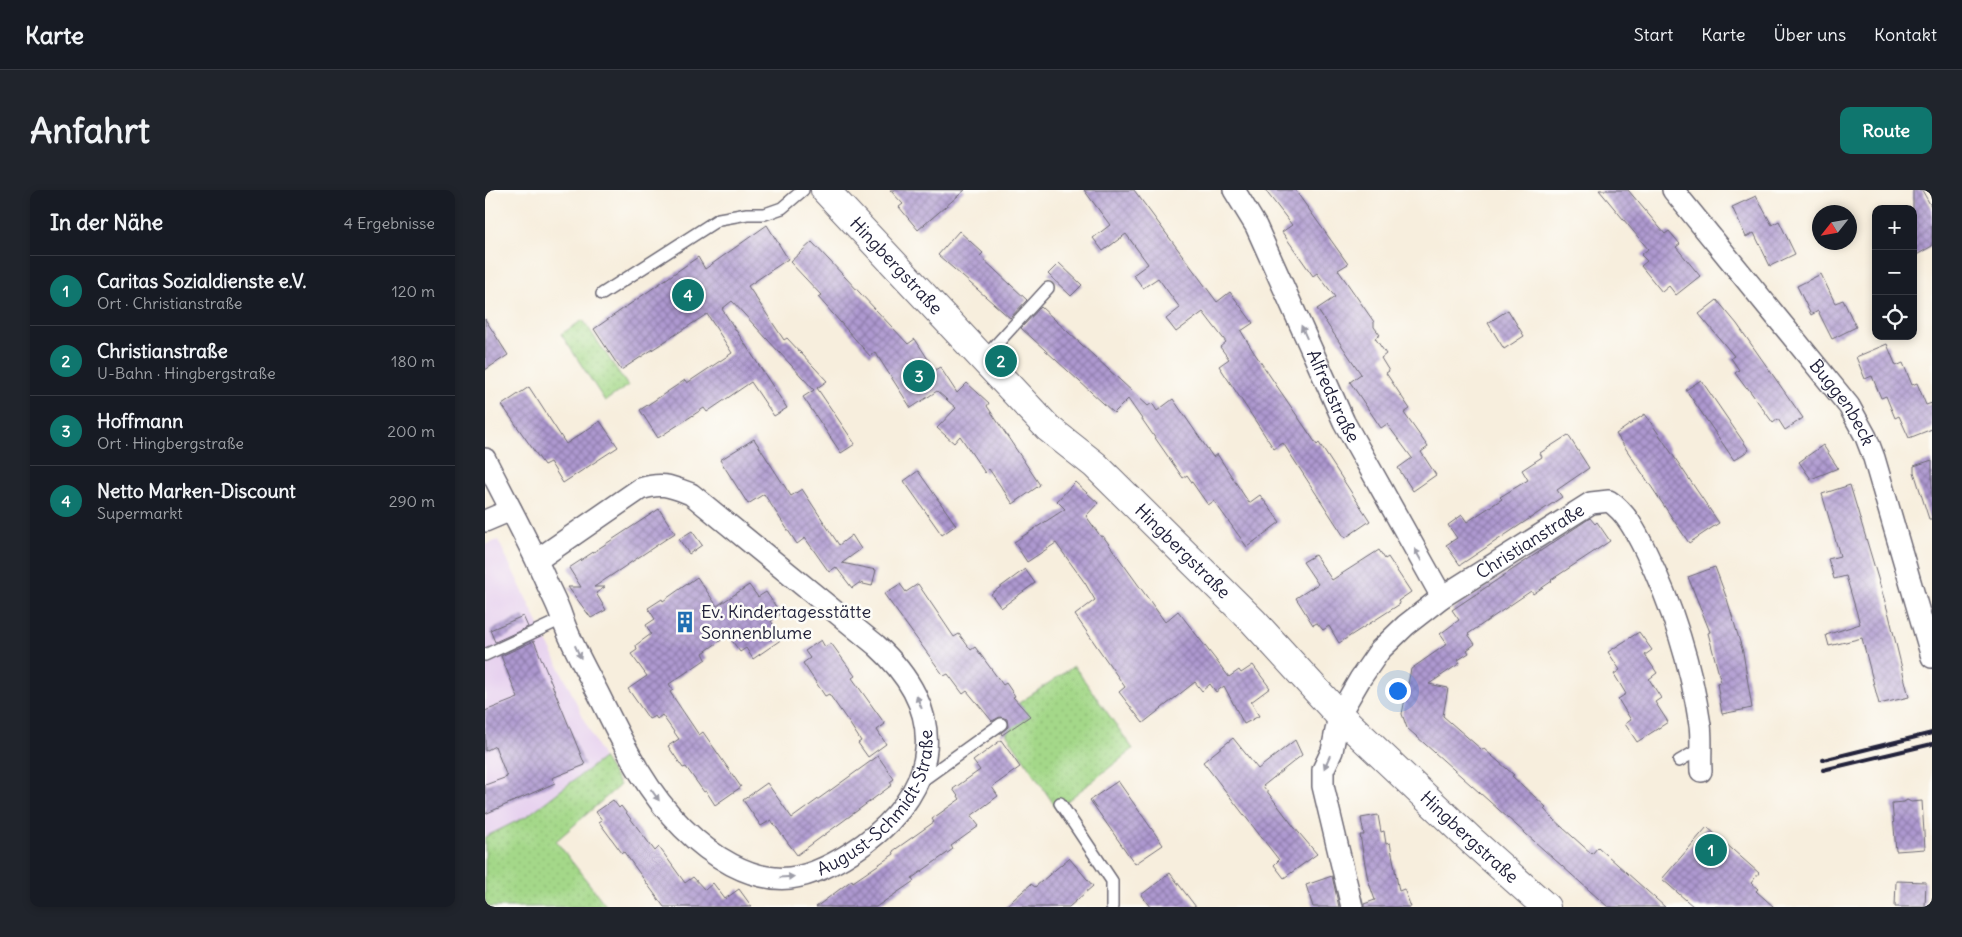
<!DOCTYPE html>
<html lang="de">
<head>
<meta charset="utf-8">
<style>
  :root { --surface:#171b24; --page:#20242c; --text:#f1f3f6; --muted:#9ea1a6; --line:#363941; --accent:#0f766e }
  body { margin:0; font-family:Delius,sans-serif; background:var(--page); color:var(--text) }
  .controls { position:absolute; right:15px; top:15px; display:grid; overflow:hidden; border-radius:10px; box-shadow:0 2px 8px #0003 }
  .controls button { width:45px; height:45px; display:grid; place-items:center; padding:0; border:0; border-bottom:1px solid var(--line); background:var(--surface); color:var(--text); font:25px sans-serif }
  .compass { position:absolute; left:1327px; top:15px; width:45px; height:45px; border-radius:50%; background:var(--surface); box-shadow:0 2px 8px #0003; rotate:239deg }
  .you { position:absolute; left:912px; top:500px; width:18px; height:18px; margin:-12px; border:4px solid #fff; border-radius:50%; background:#1a73e8; box-shadow:0 0 0 8px #1a73e833 }
  .badge { display:grid; place-items:center; width:32px; height:32px; border-radius:50%; background:var(--accent); color:#fff; font-size:16px; font-weight:700 }
  .pin { position:absolute; translate:-50% -50%; border:2px solid #fff; box-shadow:0 1px 5px #0006 }
  .list { margin:0; padding:0; list-style:none }
  h2 { display:flex; justify-content:space-between; align-items:center; height:65px; margin:0; padding:0 20px; font-size:21px }
  h2 small { font-size:16px; font-weight:400; color:var(--muted) }
  .list li { display:grid; grid-template-columns:32px 1fr auto; gap:15px; align-items:center; box-sizing:border-box; height:70px; padding:0 20px; border-top:1px solid var(--line) }
  .list b { display:block; font-size:19px; white-space:nowrap }
  .list p { margin:0; font-size:16px; white-space:nowrap; color:var(--muted) }
  .list em { font-size:16px; font-style:normal; color:var(--muted) }
  .icon { flex:none; width:28px; height:28px; fill:none; stroke:currentColor; stroke-width:2; stroke-linecap:round; stroke-linejoin:round }
  .map { position:relative; flex:none; width:1447px; height:717px; overflow:hidden; border-radius:10px }
  header { display:flex; align-items:center; gap:30px; box-sizing:border-box; height:70px; padding:0 25px; background:var(--surface); border-bottom:1px solid var(--line) }
  header strong { font-size:24px }
  nav { display:flex; gap:28px; margin-inline-start:auto; font-size:18px }
  .intro { display:flex; align-items:center; justify-content:space-between; box-sizing:border-box; height:120px; padding:0 30px }
  h1 { margin:0; font-size:35px }
  .button { padding:12px 22px; border-radius:10px; background:var(--accent); color:#fff; font-size:18px; font-weight:700 }
  main { display:flex; gap:30px; padding:0 30px }
  aside { flex:1; background:var(--surface); border-radius:10px; box-shadow:0 2px 8px #0003 }
  .map>svg:first-child { display:block }
</style>
</head>
<body>
<header>
<strong>Karte</strong>
<nav><a>Start</a><a>Karte</a><a>Über uns</a><a>Kontakt</a></nav>
</header>
<div class="intro"><h1>Anfahrt</h1><a class="button">Route</a></div>
<main>
<aside>
<h2>In der Nähe<small>4 Ergebnisse</small></h2>
<ul class="list">
<li><span class="badge">1</span><div><b>Caritas Sozialdienste e.V.</b><p>Ort · Christianstraße</p></div><em>120 m</em></li>
<li><span class="badge">2</span><div><b>Christianstraße</b><p>U-Bahn · Hingbergstraße</p></div><em>180 m</em></li>
<li><span class="badge">3</span><div><b>Hoffmann</b><p>Ort · Hingbergstraße</p></div><em>200 m</em></li>
<li><span class="badge">4</span><div><b>Netto Marken-Discount</b><p>Supermarkt</p></div><em>290 m</em></li>
</ul>
</aside>
<div class="map">
<svg width="1447" height="717" viewBox="0 0 1447 717">
  <defs>
    <pattern id="grass-dots" width="8" height="8" patternUnits="userSpaceOnUse" patternTransform="scale(1.25)"><rect width="8" height="8" fill="#a4d889"/><path d="M2 2h.1M6 6h.1" fill="none" stroke="#8db977" stroke-width="1.8" stroke-linecap="round"/></pattern>
    <pattern id="building-cross-hatch" width="8" height="8" patternUnits="userSpaceOnUse" patternTransform="scale(1.25)"><rect width="8" height="8" fill="#ae99d0"/><path d="M0 0l8 8M0 8l8-8" fill="none" stroke="#8d7caa"/></pattern>
  </defs>
  <rect width="100%" height="100%" fill="#fdfcf7"/>
  <filter id="ink" filterUnits="userSpaceOnUse"><feTurbulence type="fractalNoise" baseFrequency=".02" numOctaves="2"/><feDisplacementMap in="SourceGraphic" scale="10" xChannelSelector="R" yChannelSelector="G"/><feConvolveMatrix kernelMatrix="1 2 1 2 8 2 1 2 1" color-interpolation-filters="sRGB"/></filter>
  <filter id="wash" filterUnits="userSpaceOnUse"><feTurbulence type="fractalNoise" baseFrequency=".0096" numOctaves="4" result="noise"/><feDisplacementMap in="SourceGraphic" scale="20" xChannelSelector="R" yChannelSelector="G"/><feGaussianBlur stdDeviation="1.12" result="paint"/><feColorMatrix in="noise" values="0 0 0 0 0 0 0 0 0 0 0 0 0 0 0 0 0 1.4 0 .05"/><feComposite in="paint" operator="in"/></filter>
  <g filter="url(#wash)">
    <rect width="100%" height="100%" fill="#f7eedd"/>
    <path fill="#e7d2ef" d="M13 350 118 568 42 626 0 647V355Z"/>
    <g fill="url(#grass-dots)" stroke="#637d62">
      <path d="M98 130 143 196 120 211 76 144Z"/>
      <path d="M589 476 648 559 572 619 521 543 528 537 534 513Z"/>
      <path d="M118 568 135 595 71 651 122 717H0V647L42 626Z"/>
    </g>
    <g id="blocks">
      <g fill="url(#building-cross-hatch)">
        <path d="M405 0H480L433 40 414 17 418 14Z"/>
        <path d="M599 0H649L732 112 745 102 768 133 756 141 768 161 832 255 834 253 885 331 860 348 798 253 789 259 734 176 744 169 735 157 741 152 718 122 691 142 681 129 695 118 673 88 658 98 653 91 648 85 663 74 641 44 618 61 608 48 625 35Z"/>
        <path d="M780 0H810L863 74 853 80 889 132V137L895 145 890 148 901 164 896 168 904 181 901 183 925 219 919 223 943 257 936 262 951 285 928 301 913 278 927 268 902 234 896 238 865 192 876 184 832 119 850 107 832 83 828 86 797 42 807 35Z"/>
        <path d="M1114 0H1143L1180 44 1184 41 1195 54 1191 57 1215 86 1191 105 1184 96 1177 102 1156 76 1162 71 1156 65 1163 59Z"/>
        <path d="M1428 0H1437L1447 18V56L1428 67Z"/>
        <path d="M1271 6 1287 35 1294 31 1310 64 1285 76 1269 43 1261 47 1247 17Z"/>
        <path d="M282 35 303 69 263 96 299 150 302 148 342 191 332 198 370 254 356 263 318 207 329 200 247 111 237 119 302 218 289 226 266 192 222 222 219 218 173 248 155 220 200 190 202 193 247 163 222 124 136 180 109 139 213 67 220 79Z"/>
        <path d="M474 41 498 63 495 66 542 110 525 128 453 65Z"/>
        <path d="M327 52 423 154 430 149 450 180 455 177 472 203 482 193 504 213 502 216 555 295 528 314 504 279 500 283 475 246 469 253 452 238 471 218 452 201 426 218 390 162 385 166 333 107 336 105 305 72Z"/>
        <path d="M574 73 597 95 586 106 563 84Z"/>
        <path d="M1336 84 1350 113 1358 110 1371 137 1347 149 1333 121 1326 125 1312 96Z"/>
        <path d="M1232 110 1252 134 1318 228 1300 240 1293 229 1288 233 1262 197 1261 198 1250 183 1254 180 1246 168 1249 166 1214 124Z"/>
        <path d="M556 117 663 216 667 213 672 221 688 209 728 267 732 264 764 313 775 305 795 332 762 357 729 311 723 315 702 285 698 288 643 209 629 223 536 138Z"/>
        <path d="M1023 120 1039 146 1019 159 1003 133Z"/>
        <path d="M0 129 23 165 0 180Z"/>
        <path d="M1402 154 1411 176 1418 173 1427 195 1432 193 1441 215 1447 213V239L1424 248 1414 226 1410 228 1401 206 1396 208 1387 186 1380 189 1371 167Z"/>
        <path d="M1216 190 1264 260 1249 270 1201 200Z"/>
        <path d="M44 197 81 254 115 231 133 257 78 293 65 272 59 275 17 215Z"/>
        <path d="M1160 224 1234 333 1204 353 1131 244Z"/>
        <path d="M1083 245 1104 278 1072 300 1077 307 975 375 961 355 972 348 963 335 977 325 982 332 1017 309 1015 307 1043 290 1037 280 1057 267 1055 263Z"/>
        <path d="M269 249 306 306 317 299 354 355 367 345 376 359 357 373 391 380 387 396 374 393 367 398 351 377 344 382 320 348 312 354 279 304 263 314 235 270Z"/>
        <path d="M1338 255 1353 278 1326 289 1314 272Z"/>
        <path d="M1447 270V329H1444L1429 282V276Z"/>
        <path d="M433 281 471 335 457 345 419 291Z"/>
        <path d="M590 292 613 313 601 326 616 347 618 346 680 432 693 421 744 487 754 480 756 483 768 475 785 498 766 512 774 526 759 534 739 496 731 502 725 494 717 501 710 492 658 533 634 502 640 497 590 425 610 410 600 393 571 353 542 372 529 352 580 319 572 311Z"/>
        <path d="M1365 295 1404 425 1424 507 1394 514 1377 448 1344 456 1341 445 1375 434 1361 386 1349 389 1346 378 1343 369 1355 366 1337 304Z"/>
        <path d="M174 319 190 343 109 397H120L111 403 121 420 106 428 83 397H96L84 378Z"/>
        <path d="M1105 328 1110 334 1112 332 1125 351 1066 390 1067 391 1048 404 1046 401 983 444 990 454 982 460 984 463 973 470 975 473 944 494 963 498 958 526 997 560 999 559 1029 585 1027 586 1061 617 1059 619 1068 629 1107 664 1113 657 1180 717H1123L922 538 917 524 926 479 962 454 955 444 974 430 967 420Z"/>
        <path d="M207 341 217 355 204 364 194 349Z"/>
        <path d="M894 360 900 369 903 367 926 402 913 411 915 414 854 453 844 436 838 440 832 433 828 435 811 408 833 394 818 372 830 365 847 390Z"/>
        <path d="M1230 377 1242 409 1258 462 1267 518 1237 524 1232 493 1236 492 1223 443 1225 442 1203 387Z"/>
        <path d="M540 379 550 393 516 418 506 404Z"/>
        <path d="M212 387 232 416 264 395 273 407 281 402 296 424 286 431 297 449 268 469 261 458 255 462 243 445 218 463 221 469 184 494 188 500 185 502 214 545 218 542 256 597 230 615 221 601 219 602 201 577 198 578 183 556 194 549 177 525 172 529 170 526 164 529 143 499 162 486 146 464 152 460 151 455 166 444 161 435 170 429 163 418 177 409 178 411Z"/>
        <path d="M415 394 421 402 433 394 469 447 474 444 486 460 490 457 518 495 521 493 530 506 528 507 545 526 517 545 516 543 523 537 522 529 515 527 507 531 482 501 478 504 463 484 459 486 399 404Z"/>
        <path d="M38 426 43 437 10 452 5 440Z"/>
        <path d="M1154 442 1167 460 1160 465 1172 483 1164 489 1176 508 1170 512 1183 532 1152 552 1140 534 1146 530 1133 509 1141 504 1129 484 1135 480 1123 462Z"/>
        <path d="M336 450 340 457 346 453 370 486 367 488 400 534 392 540 401 554 383 567 373 553 376 551 365 534 344 504 340 506 318 473 325 468 320 461Z"/>
        <path d="M49 451 100 575 67 588 70 593 0 624V595L22 587 10 556 0 561V521L33 508 16 466Z"/>
        <path d="M748 548 773 579 810 550 817 565 778 596 809 637 832 664 799 688 789 675 794 670 718 572Z"/>
        <path d="M516 550 535 577 507 597 513 606 486 626 494 636 466 656 468 659 427 688 429 691 391 717H331L367 690 368 692 409 664 408 661 449 632 447 629 475 609 468 599 495 580 488 571Z"/>
        <path d="M393 566 409 589 405 592 407 595 312 665 286 630 276 636 258 610 282 593 307 628Z"/>
        <path d="M633 591 678 655 650 674 605 610Z"/>
        <path d="M128 610 134 618 136 616 170 661 174 657 200 693 208 687 220 700 228 693 240 709 254 699 267 717H179L139 662 137 663 114 632 117 630 111 622Z"/>
        <path d="M1422 610 1426 612 1437 611 1440 659 1411 661 1407 613 1419 612Z"/>
        <path d="M893 625 896 642 899 641 901 654 905 653 914 701 919 699 926 717H879V714L890 710 883 690 879 669 875 645H879L876 628Z"/>
        <path d="M1222 637 1274 683 1266 693 1273 699 1271 701 1289 717H1209L1177 689Z"/>
        <path d="M584 668 608 696 584 717H520L546 694 550 697Z"/>
        <path d="M685 683 711 717H665L656 705Z"/>
        <path d="M847 686 854 717H828L821 695Z"/>
        <path d="M1411 691 1441 692 1440 717H1410Z"/>
      </g>
    </g>
  </g>
  <g filter="url(#ink)">
    <use href="#blocks" fill-opacity="0" stroke="#6d6974" stroke-width="1"/>
    <g fill="none" stroke-linecap="round" stroke-linejoin="round">
      <g stroke="#6d6974" stroke-width="14">
        <g id="lane">
          <path d="M117 104 234 29 262 24H280L297 18 318 0"/>
          <path d="M498 169 563 98"/>
          <path d="M0 465 77 429"/>
          <path d="M1194 571 1215 559"/>
          <path d="M435 592 516 534"/>
          <path d="M575 613 627 691V717"/>
        </g>
      </g>
      <g stroke="#6d6974" stroke-width="24">
        <g id="street">
          <path id="s1" d="M749 0 771 36 859 232 957 407"/>
          <path id="s2" d="M1188 0 1364 216 1381 247 1389 268 1447 467"/>
          <path id="s3" d="M0 269C20 309 42 348 60 389 65 401 72 413 76 425 85 452 100 478 113 503 137 551 159 600 198 638 225 665 265 692 305 688 331 685 358 669 379 654 457 596 463 520 391 455L206 304C185 296 177 292 155 299L52 370"/>
          <path d="M0 331 26 320"/>
          <path id="s4" d="M867 717 838 596V580L847 561 854 525 875 489 895 460 921 435 957 407 1106 313 1124 311C1141 322 1151 342 1160 360 1187 415 1206 474 1215 535 1217 550 1215 566 1216 581"/>
        </g>
      </g>
      <g stroke="#6d6974" stroke-width="30">
        <g id="secondary">
          <path id="s5" d="M340 0 563 238 610 275 768 431 854 525 986 650 1061 717"/>
        </g>
      </g>
      <use href="#lane" stroke="#fff" stroke-width="11"/>
      <use href="#street" stroke="#fff" stroke-width="21"/>
      <use href="#secondary" stroke="#fff" stroke-width="28"/>
      <g stroke="#22223b" stroke-width="4">
        <path d="M1338 570 1447 543"/>
        <path d="M1338 580 1447 554"/>
      </g>
    </g>
    <defs><path id="oneway-solid" d="M-6-.8H1V-3.2L6.5 0L1 3.2V.8H-6Z" transform="scale(1.25)"/></defs>
    <g fill="#9c9ca7">
      <use href="#oneway-solid" transform="translate(819 142) rotate(-114)"/>
      <use href="#oneway-solid" transform="translate(933 365) rotate(-119)"/>
      <use href="#oneway-solid" transform="translate(93 462) rotate(65)"/>
      <use href="#oneway-solid" transform="translate(434 512) rotate(-112)"/>
      <use href="#oneway-solid" transform="translate(842 572) rotate(114)"/>
      <use href="#oneway-solid" transform="translate(170 605) rotate(54)"/>
      <use href="#oneway-solid" transform="translate(302 687) rotate(-4)"/>
    </g>
  </g>
  <defs>
    <g id="building-bare" transform="scale(1.725)"><path d="M-4-6H4V6H1V3H-1V6H-4ZM-2.5-4.3h1.7v1.8h-1.7ZM.8-4.3h1.7v1.8H.8ZM-2.5-1h1.7V.8h-1.7ZM.8-1h1.7V.8H.8Z" fill="#1f6fb2" stroke="#fdfcf7" stroke-width="2.5" paint-order="stroke"/></g>
  </defs>
  <g fill-rule="evenodd">
    <use href="#building-bare" x="200" y="432"/>
  </g>
  <g text-anchor="middle" stroke-width="5" stroke-linejoin="round" paint-order="stroke">
    <g font-size="18" fill="#22223b" stroke="#fdfcf7">
      <text dy="6" stroke="none"><textPath href="#s5" startOffset="104">Hingbergstraße</textPath></text>
      <text dy="6" stroke="none"><textPath href="#s1" startOffset="229">Alfredstraße</textPath></text>
      <text dy="6" stroke="none"><textPath href="#s2" startOffset="272">Buggenbeck</textPath></text>
      <text dy="6" stroke="none"><textPath href="#s4" startOffset="461">Christianstraße</textPath></text>
      <text dy="6" stroke="none"><textPath href="#s5" startOffset="509">Hingbergstraße</textPath></text>
      <text dy="6" stroke="none"><textPath href="#s3" startOffset="666">August-Schmidt-Straße</textPath></text>
      <text dy="6" stroke="none"><textPath href="#s5" startOffset="914">Hingbergstraße</textPath></text>
    </g>
    <g font-size="18" fill="#22223b" stroke="#fdfcf7" text-anchor="start">
      <text x="216" y="428">Ev. Kindertagesstätte<tspan x="216" dy="21">Sonnenblume</tspan></text>
    </g>
  </g>
</svg>
<div class="controls">
<button>+</button>
<button>−</button>
<button><svg class="icon" aria-label="locate" viewBox="0 0 24 24"><circle cx="12" cy="12" r="6"/><path d="M12 2v4M12 18v4M2 12h4M18 12h4"/></svg></button>
</div>
<svg class="compass" viewBox="-18 -18 36 36"><path d="M0-13l5 13h-10z" fill="#e53935"/><path d="M0 13l5-13h-10z" fill="#9ea1a6"/></svg>
<div class="you"></div>
<div class="pin badge" style="left:1226px;top:660px">1</div>
<div class="pin badge" style="left:516px;top:171px">2</div>
<div class="pin badge" style="left:434px;top:186px">3</div>
<div class="pin badge" style="left:203px;top:105px">4</div>
</div>
</main>
</body>
</html>
